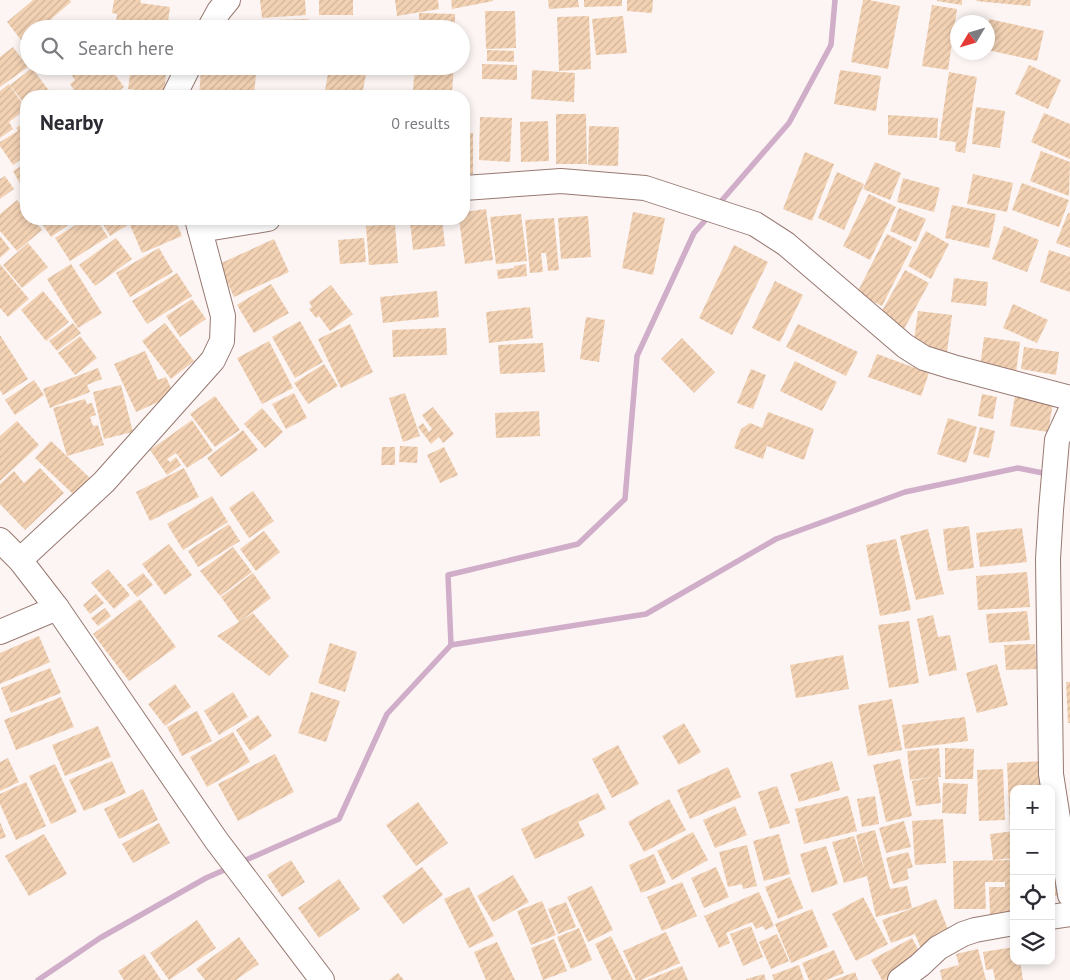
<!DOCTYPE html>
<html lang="en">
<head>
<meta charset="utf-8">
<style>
  :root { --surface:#fff; --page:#f2f2f3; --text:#2b2b33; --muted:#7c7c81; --line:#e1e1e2 }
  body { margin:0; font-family:"PT Sans",sans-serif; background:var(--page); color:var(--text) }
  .controls { position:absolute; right:15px; bottom:15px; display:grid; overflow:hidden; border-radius:10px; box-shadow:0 2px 8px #0003 }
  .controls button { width:45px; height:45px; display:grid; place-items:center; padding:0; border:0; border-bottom:1px solid var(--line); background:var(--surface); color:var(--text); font:25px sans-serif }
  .compass { position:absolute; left:950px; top:15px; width:45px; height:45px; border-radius:50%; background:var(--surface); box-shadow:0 2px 8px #0003; rotate:232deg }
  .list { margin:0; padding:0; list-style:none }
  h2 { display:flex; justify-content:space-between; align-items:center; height:65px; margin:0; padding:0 20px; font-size:21px }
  h2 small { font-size:16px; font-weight:400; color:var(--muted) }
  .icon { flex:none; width:28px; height:28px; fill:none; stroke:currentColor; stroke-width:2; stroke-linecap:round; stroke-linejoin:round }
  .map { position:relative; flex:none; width:1070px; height:980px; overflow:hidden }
  .search { position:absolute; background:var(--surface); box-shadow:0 2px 8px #0003; left:20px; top:20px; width:450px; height:55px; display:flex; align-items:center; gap:12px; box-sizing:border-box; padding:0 18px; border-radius:28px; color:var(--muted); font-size:19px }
  .panel { position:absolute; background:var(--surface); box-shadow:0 2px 8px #0003; left:20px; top:90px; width:450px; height:135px; border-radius:20px }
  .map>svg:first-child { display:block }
</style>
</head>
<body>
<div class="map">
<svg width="1070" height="980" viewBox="0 0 1070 980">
  <defs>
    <pattern id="building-hatch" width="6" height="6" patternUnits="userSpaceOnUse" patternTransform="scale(1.25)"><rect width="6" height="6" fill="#f3d2b4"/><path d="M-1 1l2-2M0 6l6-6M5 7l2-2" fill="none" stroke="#d1b49b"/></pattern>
  </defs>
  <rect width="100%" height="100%" fill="#fcf5f3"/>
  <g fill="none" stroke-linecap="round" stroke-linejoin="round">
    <g stroke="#d0adc8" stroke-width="5.5">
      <path d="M717 206 789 123 831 45 835 0"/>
      <path d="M451 645 646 614 776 539 905 492 1018 468 1048 474"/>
      <path d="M239 863 339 819 387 714 451 645 448 575 578 544 625 499 637 356 694 233 710 215"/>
      <path d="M38 980 100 938 206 878 231 867"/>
    </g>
  </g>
  <g fill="url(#building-hatch)">
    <path d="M33 0H70L71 2 51 19 52 21 43 29H29V41L25 45 7 22Z"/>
    <path d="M114 0H141L140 3 170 7 167 29H115L117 14 112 13Z"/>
    <path d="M260 0H305L306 15 262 18Z"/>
    <rect x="319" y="0" width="34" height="15"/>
    <path d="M395 0H438L439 9 397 16Z"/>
    <path d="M451 0H493V1L452 9Z"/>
    <path d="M548 0H578L579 7 549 9Z"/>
    <path d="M584 0H622V6L584 7Z"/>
    <path d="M627 0H653L652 13 627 11Z"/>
    <path d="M863 0H869L900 6 888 69 851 62Z"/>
    <path d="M937 0H962V5L937 1Z"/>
    <path d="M977 0H1031L1030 6 976 1Z"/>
    <path d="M932 5 957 9 948 70 922 66Z"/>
    <path d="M485 11H515L516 48 486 49Z"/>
    <path d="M419 13 455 14V29H419Z"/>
    <path d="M589 16 591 69 559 71 557 17Z"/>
    <path d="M623 16 627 53 596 55 592 19Z"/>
    <path d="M309 19V29H275V20Z"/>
    <path d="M989 19 1044 31 1037 61 988 50V25Z"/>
    <path d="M334 26 370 27V29H333Z"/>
    <path d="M13 47 28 67 0 87V57Z"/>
    <path d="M487 50 514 51V62L487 61Z"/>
    <path d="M482 64 517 65V80L482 79Z"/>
    <path d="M1029 65 1061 80 1048 109 1015 94Z"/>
    <path d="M65 66H109L124 87 112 96H78L70 84 75 80Z"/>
    <path d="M131 66H167L164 93 128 89Z"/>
    <path d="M415 66H454L452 92 413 90Z"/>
    <path d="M32 68 53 96H26V106L10 85Z"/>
    <path d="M329 68 366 74 362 96H324Z"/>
    <path d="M201 70 256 74 254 96H199Z"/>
    <path d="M532 70 575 73 574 102 531 99Z"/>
    <path d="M840 70 881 76 876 111 834 104Z"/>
    <path d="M949 72 977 77 965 153 955 151 956 142 939 140Z"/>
    <path d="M9 84 26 109 9 122 13 129 0 138V91Z"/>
    <path d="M976 107 1005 111 1000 148 972 144Z"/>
    <path d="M1044 113 1070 124V159L1031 142Z"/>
    <path d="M556 114H586L587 164H556Z"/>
    <path d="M888 115 938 118 937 138 888 135Z"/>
    <path d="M480 117 512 118 510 162 479 160Z"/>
    <path d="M26 121V156L13 165 0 146V142L18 131 16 128Z"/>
    <path d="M548 121 549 161 521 162 520 122Z"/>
    <path d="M589 126 619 127 618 166 588 165Z"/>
    <rect x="464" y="133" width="9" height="41"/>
    <path d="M1041 151 1070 162 1069 196 1030 181Z"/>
    <path d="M805 152 834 164 812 221 783 209Z"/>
    <path d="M875 162 901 173 890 200 863 189Z"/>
    <path d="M26 163V194L13 171Z"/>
    <path d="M837 172 864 184 844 230 818 218Z"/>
    <path d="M973 174 1013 183 1007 212 967 204Z"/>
    <path d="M5 176 14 189 0 199V179Z"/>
    <path d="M903 178 940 188 934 212 897 202Z"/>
    <path d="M1022 183 1069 200 1059 227 1012 210Z"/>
    <path d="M869 194 896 207 870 260 843 246Z"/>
    <path d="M17 200 26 211V219H33L42 230 17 251 0 231V214Z"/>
    <path d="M952 205 996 214 989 248 945 238Z"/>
    <path d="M899 208 926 219 916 242 890 231Z"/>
    <path d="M486 209 493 260 465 264 459 219H464V212Z"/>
    <path d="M633 212 665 218 653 275 622 268Z"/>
    <path d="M1068 213 1070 214V248L1056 243Z"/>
    <path d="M521 214 527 261 496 264 490 217Z"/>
    <path d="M588 216 591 257 561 259 558 218Z"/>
    <path d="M554 218 559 270 548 271 546 253H541L543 272 530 273 525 220Z"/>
    <path d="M39 219H69L71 223 51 237Z"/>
    <path d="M85 219H96L108 237 70 261 55 238Z"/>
    <path d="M100 219H128L131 223 110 236Z"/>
    <path d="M145 219H175L182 236 142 253 130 225Z"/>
    <path d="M430 219H442L445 246 413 250 410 221Z"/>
    <path d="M395 224 398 263 369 265 366 226Z"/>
    <path d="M1004 226 1039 240 1027 272 992 259Z"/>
    <path d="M926 231 949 244 931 279 908 266Z"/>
    <path d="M887 234 912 247 882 306 857 293Z"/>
    <path d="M0 236 10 249 0 258Z"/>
    <path d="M116 238 132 259 95 286 79 265Z"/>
    <path d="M364 238 366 262 340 264 338 240Z"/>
    <path d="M274 239 289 272 234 297 219 264Z"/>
    <path d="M28 243 48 267 22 288 3 265Z"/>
    <path d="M734 245 768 262 732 335 699 318Z"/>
    <path d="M159 248 173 272 130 297 116 273Z"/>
    <path d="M1049 250 1070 257V292L1040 282Z"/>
    <path d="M0 264 29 299 8 317 0 308Z"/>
    <path d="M71 264 102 313 78 328 47 279Z"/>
    <path d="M526 264 527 276 498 279 497 270 514 268V266Z"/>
    <path d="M905 270 929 283 904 329 879 316Z"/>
    <path d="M177 273 192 296 147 324 132 301Z"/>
    <path d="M954 278 988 282 986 306 951 302Z"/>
    <path d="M775 281 803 295 780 342 752 328Z"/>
    <path d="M271 284 289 313 254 333 237 305Z"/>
    <path d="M331 285 353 314 330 331 319 316 316 318 309 309 312 307 309 302Z"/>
    <path d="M43 291 69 322 46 341 21 310Z"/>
    <path d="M437 291 439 317 383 323 380 297Z"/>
    <path d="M192 299 206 319 180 337 166 316Z"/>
    <path d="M1013 304 1048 320 1037 343 1003 328Z"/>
    <path d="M530 307 533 338 489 343 486 312Z"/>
    <path d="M918 311 952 315 947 352 913 347Z"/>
    <path d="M586 317 605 320 599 362 580 359Z"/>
    <path d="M300 321 323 362 295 378 272 337Z"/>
    <path d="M73 323 81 333 57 351 49 341Z"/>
    <path d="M165 323 194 361 171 379 142 341Z"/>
    <path d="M350 324 373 372 341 388 318 339Z"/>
    <path d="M798 324 858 352 846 376 786 347Z"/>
    <path d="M446 328 447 355 393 357 392 330Z"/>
    <path d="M0 335 28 379 3 395 0 390Z"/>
    <path d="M80 336 97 358 75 375 58 353Z"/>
    <path d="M984 337 1020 342 1016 372 980 367Z"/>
    <path d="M682 338 715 372 694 393 661 359Z"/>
    <path d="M269 341 293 388 262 404 237 358Z"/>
    <path d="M543 343 545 372 500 374 498 345Z"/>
    <path d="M1024 347 1059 352 1056 375 1021 369Z"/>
    <path d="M145 351 158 380 166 377 174 395 136 412 114 364Z"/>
    <path d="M877 354 929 373 921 396 868 377Z"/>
    <path d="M795 361 837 382 822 411 780 391Z"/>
    <path d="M324 364 338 386 308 404 294 383Z"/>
    <path d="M98 368 102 379 87 385 90 392 50 408 43 389Z"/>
    <path d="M751 369 766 375 753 409 737 403Z"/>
    <path d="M34 380 44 395 15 415 5 400Z"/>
    <path d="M121 385 133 432 104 439 93 392Z"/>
    <path d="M294 393 307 418 286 429 272 404Z"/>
    <path d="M405 393 420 436 403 442 389 398Z"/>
    <path d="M982 394 997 397 993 419 978 416Z"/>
    <path d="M215 396 240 430 215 447 190 414Z"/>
    <path d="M1015 396 1053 403 1048 432 1010 426Z"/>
    <path d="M85 399 87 404 92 403 96 415 90 417 93 426 98 425 104 445 67 456 53 408Z"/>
    <path d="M433 407 454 434 443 443 439 437 431 444 418 427 423 423 429 432 432 429 422 415Z"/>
    <path d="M262 408 283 432 265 448 244 424Z"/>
    <path d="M539 411 540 436 496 438 495 413Z"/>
    <path d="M768 412 814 429 804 460 767 446 763 459 734 448 741 429 750 423 762 428Z"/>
    <path d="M948 418 977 427 966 463 937 454Z"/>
    <path d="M192 420 213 451 187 468 176 453 167 459 170 462 176 457 181 465 167 475 150 450Z"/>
    <path d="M17 421 39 445 0 481V436Z"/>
    <path d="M980 427 995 431 989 458 973 454Z"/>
    <path d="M243 430 258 450 221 477 207 458Z"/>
    <path d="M51 441 90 478 74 495 35 458Z"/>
    <path d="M400 446 418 447 417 463 399 462Z"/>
    <path d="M382 447H395V465H381Z"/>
    <path d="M444 447 458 475 440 483 427 455Z"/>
    <path d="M40 468 64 493 25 530 0 504V484L14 471 24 483Z"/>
    <path d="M184 468 199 497 150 521 136 492Z"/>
    <path d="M253 491 274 521 249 538 229 508Z"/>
    <path d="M212 496 228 522 183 550 167 524Z"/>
    <path d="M229 524 240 541 198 567 188 551Z"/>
    <path d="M969 526 974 568 948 571 943 529Z"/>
    <path d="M1022 528 1027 562 980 567 976 533Z"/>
    <path d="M928 529 944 594 916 600 900 536Z"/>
    <path d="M264 531 280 552 256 571 240 549Z"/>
    <path d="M896 539 911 610 880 616 866 545Z"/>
    <path d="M169 544 192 575 165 595 142 564Z"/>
    <path d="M233 547 252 572 220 596 200 571Z"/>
    <path d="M108 569 130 595 114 609 91 583Z"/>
    <path d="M1027 572 1030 607 978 610 976 576Z"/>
    <path d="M143 573 153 585 137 597 127 585Z"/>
    <path d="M253 573 271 598 239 622 221 597Z"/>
    <path d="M96 594 104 603 90 614 83 605Z"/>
    <path d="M140 599 176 647 129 681 93 634Z"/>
    <path d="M105 608 111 616 98 626 91 618Z"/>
    <path d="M1027 611 1030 640 989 643 986 614Z"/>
    <path d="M253 613 289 656 269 676 217 636Z"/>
    <path d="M933 615 938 637 950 635 957 670 929 676 917 619Z"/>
    <path d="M909 621 919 683 889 688 878 625Z"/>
    <path d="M39 636 50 662 0 684V653Z"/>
    <path d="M330 643 357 652 345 692 318 683Z"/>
    <path d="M1035 644 1037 669 1006 670 1004 645Z"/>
    <path d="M843 655 849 689 796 698 790 665Z"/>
    <path d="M997 664 1008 705 977 713 966 673Z"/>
    <path d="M50 668 61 693 11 713 1 688Z"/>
    <path d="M1066 682H1070V723H1068Z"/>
    <path d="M175 684 191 707 165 726 148 704Z"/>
    <path d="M233 692 248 717 219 735 204 711Z"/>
    <path d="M311 692 340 701 326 742 298 733Z"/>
    <path d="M61 697 74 727 16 750 4 720Z"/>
    <path d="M892 699 902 750 868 756 858 705Z"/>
    <path d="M197 711 212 741 182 756 167 727Z"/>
    <path d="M258 715 272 736 250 751 236 730Z"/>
    <path d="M965 717 968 741 905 749 902 725Z"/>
    <path d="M684 723 701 752 679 765 662 736Z"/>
    <path d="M98 726 111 757 65 776 52 745Z"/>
    <path d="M233 732 250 762 207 787 190 757Z"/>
    <path d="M618 745 639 784 612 798 592 759Z"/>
    <path d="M939 748 941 777H938L941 803 916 806 912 781 932 777 910 780 907 751Z"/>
    <path d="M945 748 974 749 973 779H945Z"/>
    <path d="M275 754 294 792 238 821 218 784Z"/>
    <path d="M8 758 19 782 0 791V762Z"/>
    <path d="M900 759 912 816 886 822 873 765Z"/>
    <path d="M112 761 126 793 84 811 69 780Z"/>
    <path d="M832 761 840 790 799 802 790 774Z"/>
    <path d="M1041 761 1042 789H1014V829L1010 830 1007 763Z"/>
    <path d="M55 764 77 812 51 824 29 776Z"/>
    <path d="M728 767 741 797 690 819 677 790Z"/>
    <path d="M1003 769 1005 820 979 821 977 770Z"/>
    <path d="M26 782 46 826 16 840 0 804V794Z"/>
    <path d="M943 783 968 784 966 814 942 813Z"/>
    <path d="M777 786 790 823 770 829 758 792Z"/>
    <path d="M143 789 158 820 119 839 104 809Z"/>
    <path d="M598 793 606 809 578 822 585 836 535 859 521 829Z"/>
    <path d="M848 796 857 831 804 844 795 809Z"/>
    <path d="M875 796 879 824 862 827 857 799Z"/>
    <path d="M669 799 686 830 644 852 628 822Z"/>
    <path d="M418 802 448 843 416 866 386 825Z"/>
    <path d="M735 806 747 835 715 848 703 820Z"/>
    <path d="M943 819 946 863 915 865 912 821Z"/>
    <path d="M904 821 911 847 886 853 879 828Z"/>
    <path d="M0 822 6 837 0 839Z"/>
    <path d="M159 823 170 843 133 863 122 844Z"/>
    <path d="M875 830 890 889 907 886 912 908 876 917 867 876 844 883 832 842 854 836 865 872 856 835Z"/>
    <path d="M1014 831V858L993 860 990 834Z"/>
    <path d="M693 832 708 860 672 880 657 851Z"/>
    <path d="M44 834 67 874 29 896 5 856Z"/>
    <path d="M779 834 790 874 764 881 753 841Z"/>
    <path d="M1051 837 1062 895 1051 896Z"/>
    <path d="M747 845 757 886 743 889 742 884 728 887 719 852Z"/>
    <path d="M826 846 838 884 812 893 800 854Z"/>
    <path d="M908 852 913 867 907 869 909 879 893 884 886 858Z"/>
    <path d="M654 854 666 883 641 893 629 865Z"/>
    <path d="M291 860 305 882 282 897 267 875Z"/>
    <path d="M1014 860V913L990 914 989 887H1005V882H985L986 909H954L953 861Z"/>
    <path d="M422 867 443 895 403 924 382 896Z"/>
    <path d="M716 867 729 897 704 908 691 878Z"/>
    <path d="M513 875 529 902 493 922 477 896Z"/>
    <path d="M790 877 803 908 778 919 765 887Z"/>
    <path d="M339 879 360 909 319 938 298 908Z"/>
    <path d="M682 882 697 916 662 931 647 897Z"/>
    <path d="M592 886 613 930 588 942 567 897Z"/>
    <path d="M469 887 494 936 469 948 444 899Z"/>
    <path d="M759 892 774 926 765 930 763 926 756 929 752 922 726 933 730 943 719 948 704 916Z"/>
    <path d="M863 897 888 944 856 961 832 914Z"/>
    <path d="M936 899 951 937 921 949 915 934 891 943 882 920Z"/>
    <path d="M542 901 556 935 531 945 517 911Z"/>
    <path d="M566 902 576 927 558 934 548 909Z"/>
    <path d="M812 909 828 947 791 963 775 924Z"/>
    <path d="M197 920 216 948 169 980 150 953Z"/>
    <path d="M751 926 763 957 743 966 730 934Z"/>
    <path d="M579 928 592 960 571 969 557 937Z"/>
    <path d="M666 932 680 963 641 980H636L623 951Z"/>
    <path d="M777 934 789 961 771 969 759 942Z"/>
    <path d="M611 936 633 980H612L595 944Z"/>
    <path d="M239 937 259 964 236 980H205L196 969Z"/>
    <path d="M912 938 924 960 886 980H882L871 960Z"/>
    <path d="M554 939 567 971 543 980 531 948Z"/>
    <path d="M497 942 515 980H486L474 952Z"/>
    <path d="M1014 947V961H1020L1023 980H995L993 969 986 970 983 952Z"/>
    <path d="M978 949 986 980H942L940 970 959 965 956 954Z"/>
    <path d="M834 950 844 973 826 980H809L802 963Z"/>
    <path d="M144 954 161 980H124L118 971Z"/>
    <path d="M799 965 804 980H774L772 975Z"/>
    <path d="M682 966 688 980H647Z"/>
    <path d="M855 972 858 980H834Z"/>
    <path d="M398 973 404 980H389Z"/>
    <path d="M764 974 766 980H746V979Z"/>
  </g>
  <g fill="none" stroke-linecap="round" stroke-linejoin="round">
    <g stroke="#977972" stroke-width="26">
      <g id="minor">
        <path d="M209 29 219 11 228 0"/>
        <path d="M174 96 189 66"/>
        <path d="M464 188 561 181 645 188 755 224 786 244 905 346 924 358 953 367 1070 398"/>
        <path d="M200 230 268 219"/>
        <path d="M1070 412 1057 440 1051 510 1048 559 1051 774 1070 895"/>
        <path d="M0 540 20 560 57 608 216 840 322 980"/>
        <path d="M20 560 104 482 213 360 222 341 223 316 197 219"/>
        <path d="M0 632 57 608"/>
        <path d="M1051 917 1070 914"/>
        <path d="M900 980 920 965 938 948 963 934 975 930 1014 923"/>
      </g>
    </g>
    <use href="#minor" stroke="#fff" stroke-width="24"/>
  </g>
</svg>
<div class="controls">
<button>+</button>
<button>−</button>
<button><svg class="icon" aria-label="locate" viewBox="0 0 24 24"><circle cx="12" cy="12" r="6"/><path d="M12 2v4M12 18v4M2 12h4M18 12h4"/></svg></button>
<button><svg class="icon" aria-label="layers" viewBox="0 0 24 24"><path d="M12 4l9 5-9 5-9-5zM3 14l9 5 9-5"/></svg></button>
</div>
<svg class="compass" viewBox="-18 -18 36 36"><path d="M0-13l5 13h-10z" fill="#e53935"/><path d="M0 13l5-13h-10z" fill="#7c7c81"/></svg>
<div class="search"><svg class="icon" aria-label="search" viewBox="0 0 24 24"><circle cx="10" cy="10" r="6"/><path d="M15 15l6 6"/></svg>Search here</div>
<section class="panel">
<h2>Nearby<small>0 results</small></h2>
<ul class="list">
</ul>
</section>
</div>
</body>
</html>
